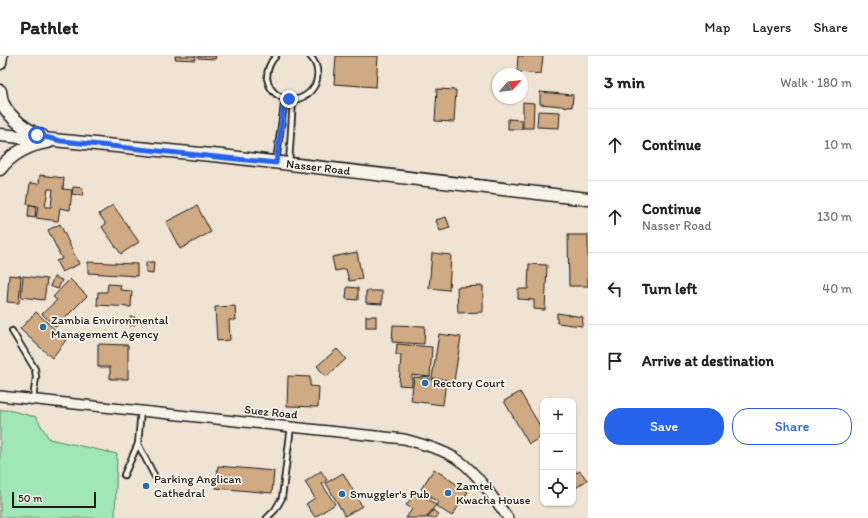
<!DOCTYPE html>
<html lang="en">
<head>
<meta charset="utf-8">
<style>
  :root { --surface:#fff; --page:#f6f6f6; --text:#222; --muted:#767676; --line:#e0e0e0; --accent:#2563eb }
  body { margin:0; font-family:Itim,sans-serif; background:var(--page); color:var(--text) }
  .controls { position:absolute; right:12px; bottom:12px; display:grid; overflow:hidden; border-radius:8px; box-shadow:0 1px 3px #0004 }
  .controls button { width:36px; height:36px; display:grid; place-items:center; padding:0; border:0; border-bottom:1px solid var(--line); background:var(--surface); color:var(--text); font:20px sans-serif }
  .compass { position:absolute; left:492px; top:12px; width:36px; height:36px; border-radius:50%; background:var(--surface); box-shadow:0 1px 3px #0004; rotate:63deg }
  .scale { position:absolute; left:12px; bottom:10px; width:84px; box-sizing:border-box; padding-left:4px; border:2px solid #1c1c1c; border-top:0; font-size:11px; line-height:14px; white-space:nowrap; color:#1c1c1c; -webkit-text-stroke:3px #f7f3e8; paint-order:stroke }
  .stop { position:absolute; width:12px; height:12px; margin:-9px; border:3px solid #2563eb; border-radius:50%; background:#fff }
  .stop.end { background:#2563eb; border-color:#fff; box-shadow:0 1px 4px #0008 }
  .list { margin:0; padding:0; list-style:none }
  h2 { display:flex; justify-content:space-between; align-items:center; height:52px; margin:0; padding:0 16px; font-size:17px }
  h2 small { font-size:13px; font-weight:400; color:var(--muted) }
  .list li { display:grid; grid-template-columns:26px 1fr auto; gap:12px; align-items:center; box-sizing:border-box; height:72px; padding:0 16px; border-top:1px solid var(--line) }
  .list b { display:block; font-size:15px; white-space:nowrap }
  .list p { margin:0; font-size:13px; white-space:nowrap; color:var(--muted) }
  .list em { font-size:13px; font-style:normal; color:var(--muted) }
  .actions { display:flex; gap:8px; padding:12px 16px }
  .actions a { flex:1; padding:9px 0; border:1px solid var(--accent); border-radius:16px; text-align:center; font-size:14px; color:var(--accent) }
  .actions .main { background:var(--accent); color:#fff }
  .icon { flex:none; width:22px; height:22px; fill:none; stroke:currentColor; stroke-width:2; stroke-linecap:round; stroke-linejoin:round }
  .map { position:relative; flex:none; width:588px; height:462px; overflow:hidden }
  header { display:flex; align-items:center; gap:24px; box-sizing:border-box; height:56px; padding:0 20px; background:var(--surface); border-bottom:1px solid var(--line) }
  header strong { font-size:19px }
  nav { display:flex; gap:22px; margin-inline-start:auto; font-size:14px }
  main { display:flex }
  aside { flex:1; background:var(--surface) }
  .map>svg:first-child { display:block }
</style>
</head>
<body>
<header>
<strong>Pathlet</strong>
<nav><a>Map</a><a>Layers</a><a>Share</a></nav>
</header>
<main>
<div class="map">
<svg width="588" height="462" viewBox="0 0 588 462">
  <rect width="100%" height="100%" fill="#efe4d4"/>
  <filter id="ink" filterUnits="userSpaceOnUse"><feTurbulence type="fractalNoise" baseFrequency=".025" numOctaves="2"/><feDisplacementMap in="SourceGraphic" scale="8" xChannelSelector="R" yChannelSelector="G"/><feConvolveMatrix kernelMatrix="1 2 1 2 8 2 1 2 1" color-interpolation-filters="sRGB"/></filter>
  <g filter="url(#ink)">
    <path fill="#9fe7b5" stroke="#5e8268" d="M0 354H8L36 361 49 383 117 398 115 462H0Z"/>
    <g fill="#d0aa82" stroke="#1c1c1c" fill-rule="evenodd">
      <path d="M175 0H196L195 4 175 3Z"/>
      <path d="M198 0H216L215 3 198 2Z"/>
      <path d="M336 0H378L376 31 334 28Z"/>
      <path d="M518 0H543L541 18 517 16Z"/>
      <path d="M437 33 456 34 454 66 435 65Z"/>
      <path d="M540 36 573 39 572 51 540 48Z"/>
      <path d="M523 46 534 47 533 72H523Z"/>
      <path d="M538 55 560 56 559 72 537 71Z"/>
      <path d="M508 63 522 64V73H508Z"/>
      <path d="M40 119 64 122 63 133 72 134 70 154 60 152 58 165 36 162 38 150 27 148 30 127 39 128ZM48 133H53L51 151H45Z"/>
      <path d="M73 131 83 132 82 140 72 138Z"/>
      <path d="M113 149 139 186 121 198 102 171 106 168 99 158Z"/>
      <path d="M29 150H36L35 162 28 161Z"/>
      <path d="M197 150 211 176 180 193 166 166Z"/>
      <path d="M446 161 450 172 440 175 436 164Z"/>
      <path d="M60 168 79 208 62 216 56 205 62 203 48 174Z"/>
      <path d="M568 179H588V230H569Z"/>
      <path d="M357 196 362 223 349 225 346 213 335 215 332 201Z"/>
      <path d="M432 197 451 199 449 234 429 232Z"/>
      <path d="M88 206 137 208V220L88 217Z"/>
      <path d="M146 206H154L153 218 146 217Z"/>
      <path d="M529 208 547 209 545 254 534 253V244L518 243V233H528Z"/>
      <path d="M9 219 21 220 19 247 7 246Z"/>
      <path d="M23 220 47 223 44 244 21 241Z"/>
      <path d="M54 221 62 224 58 233 50 230Z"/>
      <path d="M70 223 87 240 56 271 42 258 57 244 53 241Z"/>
      <path d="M108 228 121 229 120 234 132 235 131 251 97 249 98 236H107Z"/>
      <path d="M483 230V256L458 257 457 231Z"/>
      <path d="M347 231 358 232V244L346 243Z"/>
      <path d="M366 235H382V248L366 247Z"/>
      <path d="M235 250 236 264H229L230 284 217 285 215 251Z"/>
      <path d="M36 256 66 284 52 302 20 273Z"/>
      <path d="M557 257 583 261 582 270 557 267Z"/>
      <rect x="366" y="260" width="10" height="11"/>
      <path d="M130 261H135V269L130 270Z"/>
      <path d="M393 269 425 270 424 288 392 286Z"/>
      <path d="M439 278 461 281 454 325 432 322Z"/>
      <path d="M98 288 128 289V323H110V311H98Z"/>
      <path d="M397 288 432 291 430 321 412 319V330L399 329 401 299H396Z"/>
      <path d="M337 293 346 303 326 321 317 310Z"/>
      <path d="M288 320 310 321V330L319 331 318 351 287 350Z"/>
      <path d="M414 321 446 325 443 349 411 345Z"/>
      <path d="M520 336 543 375V380L529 388 504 345Z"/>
      <path d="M218 410 274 415 272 437 216 432Z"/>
      <path d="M573 411 577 417 580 415 587 424 573 434Z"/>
      <path d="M434 413 468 436 452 460 436 450 438 446 430 441 431 439 421 433Z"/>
      <path d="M321 415 327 424 322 428 335 448 315 461 306 448 315 442 305 426Z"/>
      <path d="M343 417 362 450 345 460 326 427Z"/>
      <path d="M417 435 436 449 426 462H406L412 453 406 449Z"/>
      <path d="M433 454 438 458 435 462H427Z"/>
    </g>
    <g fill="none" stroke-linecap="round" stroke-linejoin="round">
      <g stroke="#1c1c1c" stroke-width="8">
        <g id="service">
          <path d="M276 0C270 6 267 13 267 22 268 28 271 34 276 38 301 57 332 24 310 0"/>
          <path d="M276 105 285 42"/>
          <path d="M289 108 293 43"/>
          <path d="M12 275 35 313 36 321 33 343"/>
          <path d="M141 354 138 388 155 421"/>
          <path d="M124 419 138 388"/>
          <path d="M267 462 275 454 282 442 291 370"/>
        </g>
      </g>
      <g stroke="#1c1c1c" stroke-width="12">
        <path id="minor" d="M0 340 404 383C425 389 449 395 465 409 482 424 495 444 508 462"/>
      </g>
      <g stroke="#1c1c1c" stroke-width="15">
        <g id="secondary">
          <path d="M0 7 1 0"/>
          <path d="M0 35C1 39 1 45 3 48 9 61 28 76 42 80"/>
          <path id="s1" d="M0 79 222 100 588 143"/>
          <path d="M0 113C11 98 30 88 48 86"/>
        </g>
      </g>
      <use href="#service" stroke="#f7f3e8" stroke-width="4.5"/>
      <use href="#minor" stroke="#f7f3e8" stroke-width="9"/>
      <use href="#secondary" stroke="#f7f3e8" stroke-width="12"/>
    </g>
  </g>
  <g fill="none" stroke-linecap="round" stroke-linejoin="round" filter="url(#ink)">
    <path stroke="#2563eb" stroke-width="5" d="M37 79 61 85 276 107 285 42 289 43"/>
  </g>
  <g fill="#1f6fb2" stroke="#f7f3e8" stroke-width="1.5">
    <circle cx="43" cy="271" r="4"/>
    <circle cx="425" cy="327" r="4"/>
    <circle cx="146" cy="430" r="4"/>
    <circle cx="448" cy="437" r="4"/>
    <circle cx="342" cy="438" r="4"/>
  </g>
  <g text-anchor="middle" stroke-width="3.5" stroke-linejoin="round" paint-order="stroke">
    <g font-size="12" fill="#1c1c1c" stroke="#f7f3e8">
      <text dy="4" stroke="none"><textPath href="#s1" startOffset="320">Nasser Road</textPath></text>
      <text transform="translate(271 356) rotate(6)" y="4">Suez Road</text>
    </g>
    <g font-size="12" fill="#1c1c1c" stroke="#f7f3e8" text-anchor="start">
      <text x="51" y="268">Zambia Environmental<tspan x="51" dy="14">Management Agency</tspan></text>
      <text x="433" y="331">Rectory Court</text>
      <text x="154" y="427">Parking Anglican<tspan x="154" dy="14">Cathedral</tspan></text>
      <text x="456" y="434">Zamtel<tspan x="456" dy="14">Kwacha House</tspan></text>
      <text x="350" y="442">Smuggler's Pub</text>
    </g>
  </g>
</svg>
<div class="controls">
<button>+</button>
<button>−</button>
<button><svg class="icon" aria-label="locate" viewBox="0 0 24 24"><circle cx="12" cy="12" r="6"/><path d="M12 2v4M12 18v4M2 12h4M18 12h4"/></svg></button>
</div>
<svg class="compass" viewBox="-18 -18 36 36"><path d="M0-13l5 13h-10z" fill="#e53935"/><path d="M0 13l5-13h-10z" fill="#767676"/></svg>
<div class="scale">50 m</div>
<div class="stop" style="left:37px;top:79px"></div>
<div class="stop end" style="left:289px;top:43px"></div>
</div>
<aside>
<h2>3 min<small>Walk · 180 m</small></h2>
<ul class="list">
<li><svg class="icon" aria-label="ahead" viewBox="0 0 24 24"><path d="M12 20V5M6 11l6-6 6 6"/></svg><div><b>Continue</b></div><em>10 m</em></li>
<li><svg class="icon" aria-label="ahead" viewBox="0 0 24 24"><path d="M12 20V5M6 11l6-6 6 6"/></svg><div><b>Continue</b><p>Nasser Road</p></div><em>130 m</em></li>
<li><svg class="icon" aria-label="left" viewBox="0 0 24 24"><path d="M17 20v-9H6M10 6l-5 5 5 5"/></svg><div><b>Turn left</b></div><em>40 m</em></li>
<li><svg class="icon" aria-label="arrive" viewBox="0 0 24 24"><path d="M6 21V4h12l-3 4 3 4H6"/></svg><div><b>Arrive at destination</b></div></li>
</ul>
<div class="actions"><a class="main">Save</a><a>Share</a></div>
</aside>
</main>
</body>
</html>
